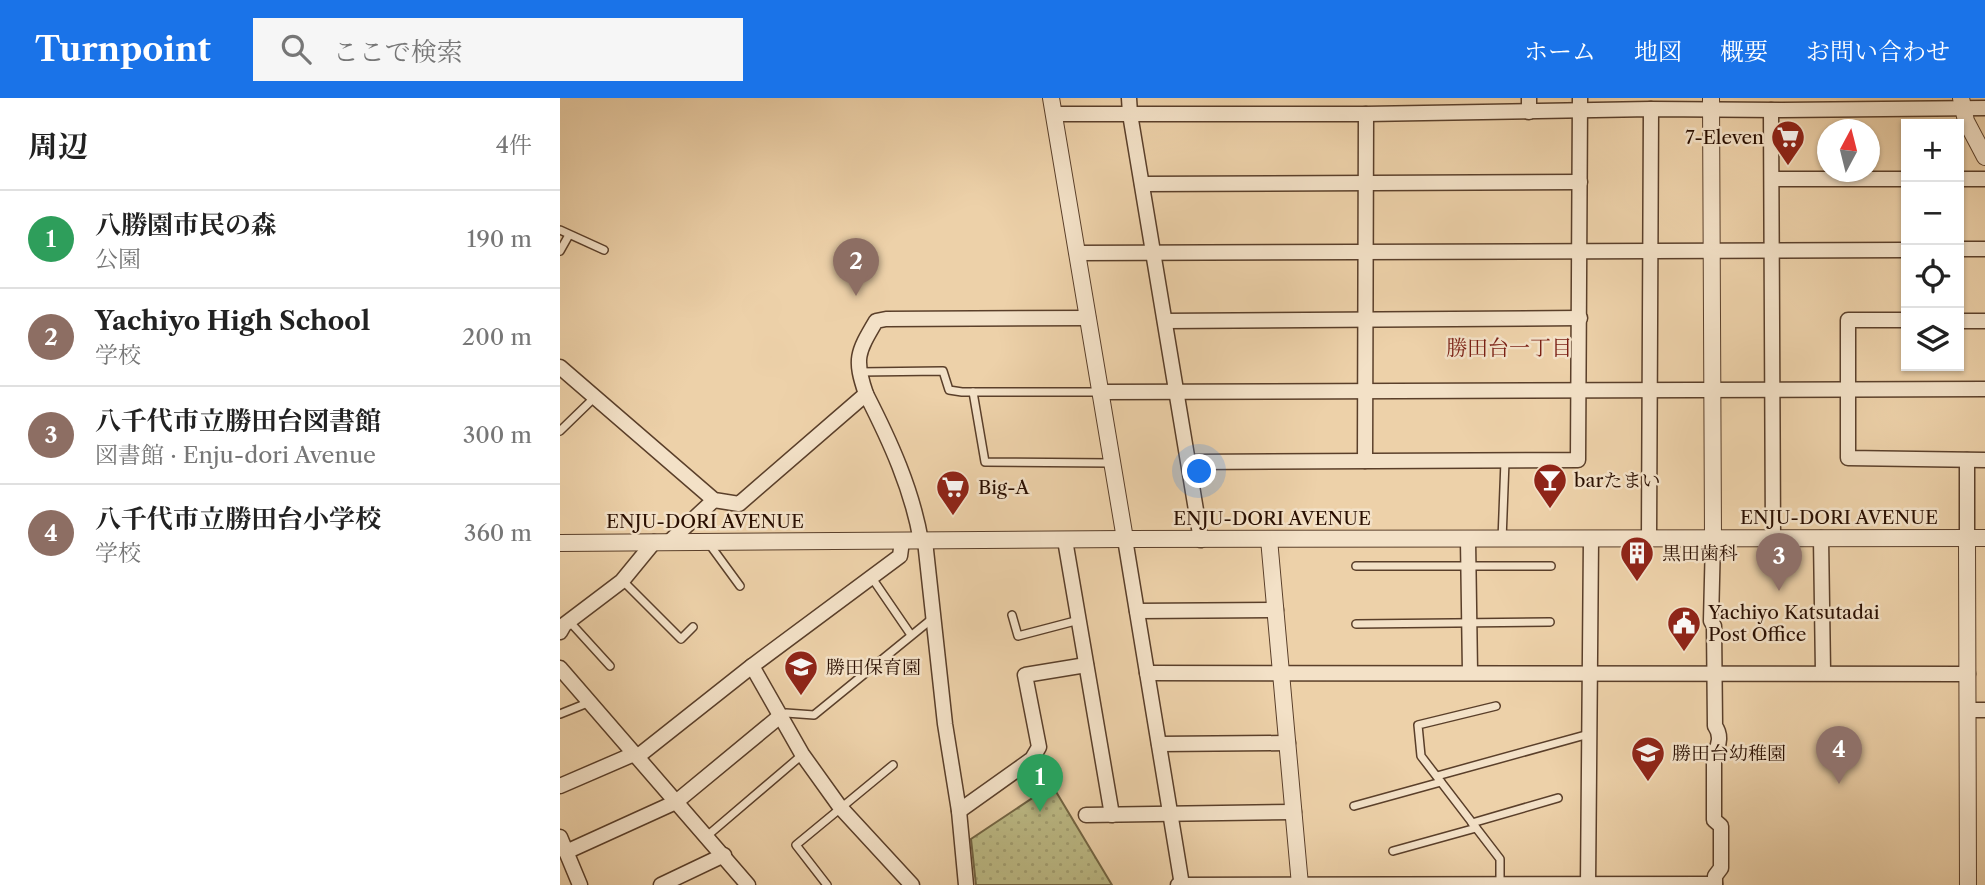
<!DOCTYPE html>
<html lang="ja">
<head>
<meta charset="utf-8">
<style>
  :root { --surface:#fff; --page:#f6f6f6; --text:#222; --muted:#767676; --line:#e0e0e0; --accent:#1a73e8 }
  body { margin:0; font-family:"Libre Caslon Text","Noto Serif JP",serif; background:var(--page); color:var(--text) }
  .controls { position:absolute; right:21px; top:21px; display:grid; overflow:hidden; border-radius:0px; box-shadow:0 2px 5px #0004 }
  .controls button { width:63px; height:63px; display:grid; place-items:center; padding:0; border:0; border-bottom:2px solid var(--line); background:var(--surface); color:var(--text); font:35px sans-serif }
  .compass { position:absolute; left:1257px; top:21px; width:63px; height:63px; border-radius:50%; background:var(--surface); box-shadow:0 2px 5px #0004; rotate:7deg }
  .you { position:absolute; left:640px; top:374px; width:24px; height:24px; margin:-18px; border:5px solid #fff; border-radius:50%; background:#1a73e8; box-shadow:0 0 0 10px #1a73e833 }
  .badge { display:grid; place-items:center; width:46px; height:46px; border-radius:50%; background:var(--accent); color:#fff; font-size:23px; font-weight:700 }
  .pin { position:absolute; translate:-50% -58px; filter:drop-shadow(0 2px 4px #0008) }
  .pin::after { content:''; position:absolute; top:37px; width:24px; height:21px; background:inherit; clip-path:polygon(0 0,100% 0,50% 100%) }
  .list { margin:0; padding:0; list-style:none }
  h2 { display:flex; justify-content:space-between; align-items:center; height:91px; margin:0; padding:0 28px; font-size:30px }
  h2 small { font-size:23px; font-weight:400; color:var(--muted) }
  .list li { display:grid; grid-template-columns:46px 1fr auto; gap:21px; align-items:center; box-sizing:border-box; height:98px; padding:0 28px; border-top:2px solid var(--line) }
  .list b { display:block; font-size:26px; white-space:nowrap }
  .list p { margin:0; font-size:23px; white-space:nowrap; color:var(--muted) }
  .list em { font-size:23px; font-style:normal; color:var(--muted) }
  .icon { flex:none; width:38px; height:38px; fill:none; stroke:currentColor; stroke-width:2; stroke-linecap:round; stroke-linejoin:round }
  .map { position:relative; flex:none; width:1425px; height:787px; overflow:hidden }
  header { display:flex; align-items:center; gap:42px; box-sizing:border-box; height:98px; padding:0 35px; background:var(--accent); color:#fff }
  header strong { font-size:33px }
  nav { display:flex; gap:38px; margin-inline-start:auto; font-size:24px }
  .search { width:490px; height:63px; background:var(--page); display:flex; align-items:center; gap:18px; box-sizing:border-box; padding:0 24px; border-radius:0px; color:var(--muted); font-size:26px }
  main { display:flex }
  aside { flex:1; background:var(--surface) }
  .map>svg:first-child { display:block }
</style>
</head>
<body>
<header>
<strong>Turnpoint</strong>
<div class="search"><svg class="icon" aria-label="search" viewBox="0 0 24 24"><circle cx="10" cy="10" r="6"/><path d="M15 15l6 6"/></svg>ここで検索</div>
<nav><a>ホーム</a><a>地図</a><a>概要</a><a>お問い合わせ</a></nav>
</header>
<main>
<aside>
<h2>周辺<small>4件</small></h2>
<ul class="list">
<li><span class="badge" style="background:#2e9e5b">1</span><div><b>八勝園市民の森</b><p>公園</p></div><em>190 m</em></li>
<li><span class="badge" style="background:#8d6e63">2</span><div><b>Yachiyo High School</b><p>学校</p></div><em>200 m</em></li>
<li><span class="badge" style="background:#8d6e63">3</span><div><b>八千代市立勝田台図書館</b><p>図書館 · Enju-dori Avenue</p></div><em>300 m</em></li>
<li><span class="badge" style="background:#8d6e63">4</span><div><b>八千代市立勝田台小学校</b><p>学校</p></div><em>360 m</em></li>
</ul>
</aside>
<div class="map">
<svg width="1425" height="787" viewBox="0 0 1425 787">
  <defs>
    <pattern id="park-dots" width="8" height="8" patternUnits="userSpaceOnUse" patternTransform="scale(1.75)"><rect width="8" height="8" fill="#bcba85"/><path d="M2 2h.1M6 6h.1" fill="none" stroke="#a29f71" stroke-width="1.8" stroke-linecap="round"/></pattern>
  </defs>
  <rect width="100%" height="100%" fill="#edd1a9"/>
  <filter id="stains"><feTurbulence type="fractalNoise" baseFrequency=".00286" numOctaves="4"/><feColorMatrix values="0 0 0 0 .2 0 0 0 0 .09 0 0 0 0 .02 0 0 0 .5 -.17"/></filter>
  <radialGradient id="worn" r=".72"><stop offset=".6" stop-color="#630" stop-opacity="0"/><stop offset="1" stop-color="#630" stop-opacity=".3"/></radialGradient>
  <path fill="url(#park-dots)" stroke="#726442" stroke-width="2" d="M492 687 552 787H416L411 741Z"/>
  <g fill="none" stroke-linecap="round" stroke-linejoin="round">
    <g stroke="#5a3f2a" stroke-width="10">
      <g id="service">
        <path d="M0 132 44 152"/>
        <path d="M0 153 9 137"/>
        <path d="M299 274 383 273 389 292 402 294H539"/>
        <path d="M413 294 425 364 552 365"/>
        <path d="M0 333 35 299"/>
        <path d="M942 442 945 363"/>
        <path d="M150 447 180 488"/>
        <path d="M796 468H991"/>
        <path d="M312 480 351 537"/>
        <path d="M63 483 121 541 133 529"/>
        <path d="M452 517 458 538 519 522"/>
        <path d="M9 523 50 568"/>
        <path d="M796 526 990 524"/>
        <path d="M936 608 858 627 861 658 940 761V786"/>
        <path d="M0 616 30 604"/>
        <path d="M219 619 226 615 254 617 373 520"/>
        <path d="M877 678 1029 636"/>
        <path d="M794 708 881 684"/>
        <path d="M912 725 998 700"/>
        <path d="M147 738 242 657"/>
        <path d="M833 753 916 730"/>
        <path d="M267 787 236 747 333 667"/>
      </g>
    </g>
    <g stroke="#5a3f2a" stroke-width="17">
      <g id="minor">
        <path d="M569 0 570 16 641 442"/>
        <path d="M1211 12 1213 440"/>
        <path d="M969 14V0"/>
        <path d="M494 16H806L1091 11 1222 12 1425 10"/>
        <path d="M1212 81H1346"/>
        <path d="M1399 81H1425"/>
        <path d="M582 86 1020 84"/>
        <path d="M1399 151H1425"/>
        <path d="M517 155 1346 152"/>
        <path d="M1346 222H1288V360L1425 362"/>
        <path d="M605 223 1020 220"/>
        <path d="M1399 223H1425"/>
        <path d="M0 269 154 402 179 406 306 296C330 343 352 391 361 443"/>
        <path d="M540 294 1425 291"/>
        <path d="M306 296C294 261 297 255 316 223L326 221 528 220"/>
        <path d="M1407 362V440"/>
        <path d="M805 363 806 16"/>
        <path d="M629 364 1018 362 1020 0"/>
        <path d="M1261 440 1263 574"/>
        <path d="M565 441 622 787"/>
        <path d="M1089 441 1091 11"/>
        <path d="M1153 441 1151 523 1154 528 1155 628C1161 636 1160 647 1154 655V722L1161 728V770L1155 778V787"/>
        <path d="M505 442 552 717"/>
        <path d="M908 442 910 574"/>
        <path d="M365 443 385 626 399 713 406 787"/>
        <path d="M109 444 154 402"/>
        <path d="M577 513 716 512"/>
        <path d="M0 534 4 527 62 483 94 444"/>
        <path d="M192 568 242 656 280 709 352 787"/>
        <path d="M0 570 188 787"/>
        <path d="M587 575 1408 576"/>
        <path d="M1408 612H1425"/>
        <path d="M599 646 728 645"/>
        <path d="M77 659 192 568 340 458 342 443"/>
        <path d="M0 688 74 656"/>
        <path d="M399 713 472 661 479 649 465 577 526 567"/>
        <path d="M526 717 734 714"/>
        <path d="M0 739 20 787"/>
        <path d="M6 754 116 704 219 619"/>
        <path d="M101 787 164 757"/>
        <path d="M618 787 1155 786"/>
        <path d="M1028 787 1031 441"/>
      </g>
    </g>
    <g stroke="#5a3f2a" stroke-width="18">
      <g id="tertiary">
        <path d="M491 0 565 441"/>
        <path d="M1151 0 1153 441"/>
        <path d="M1401 0 1406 23 1425 59"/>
        <path d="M1407 440 1408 787"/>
        <path d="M709 441 740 787"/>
        <path d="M0 445 565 441 1425 440"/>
      </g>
    </g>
    <use href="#service" stroke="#f3e1c7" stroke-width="7"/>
    <use href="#minor" stroke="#f3e1c7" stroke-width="14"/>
    <use href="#tertiary" stroke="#f3e1c7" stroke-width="16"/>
  </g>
  <defs>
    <g id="supermarket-pin" transform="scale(1.75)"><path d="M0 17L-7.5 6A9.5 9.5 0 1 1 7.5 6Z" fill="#8f2418" stroke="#f3e1c7"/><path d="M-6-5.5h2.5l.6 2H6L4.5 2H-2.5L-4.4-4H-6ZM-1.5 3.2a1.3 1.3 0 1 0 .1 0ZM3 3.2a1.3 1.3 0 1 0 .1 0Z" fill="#fff"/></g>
    <g id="bar-pin" transform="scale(1.75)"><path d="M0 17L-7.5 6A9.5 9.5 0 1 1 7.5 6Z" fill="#8f2418" stroke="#f3e1c7"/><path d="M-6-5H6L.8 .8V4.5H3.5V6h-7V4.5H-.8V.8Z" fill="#fff"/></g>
    <g id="building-pin" transform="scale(1.75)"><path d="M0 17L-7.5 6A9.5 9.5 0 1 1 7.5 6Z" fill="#8f2418" stroke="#f3e1c7"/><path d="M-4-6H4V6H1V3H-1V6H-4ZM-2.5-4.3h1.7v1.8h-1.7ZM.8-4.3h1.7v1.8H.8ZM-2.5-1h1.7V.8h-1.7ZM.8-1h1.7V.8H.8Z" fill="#fff"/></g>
    <g id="civic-pin" transform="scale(1.75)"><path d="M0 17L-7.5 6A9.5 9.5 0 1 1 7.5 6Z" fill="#8f2418" stroke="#f3e1c7"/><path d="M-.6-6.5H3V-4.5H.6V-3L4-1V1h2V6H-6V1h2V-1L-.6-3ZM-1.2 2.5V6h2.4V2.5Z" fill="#fff"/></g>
    <g id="school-pin" transform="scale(1.75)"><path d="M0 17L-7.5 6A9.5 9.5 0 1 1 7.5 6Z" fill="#8f2418" stroke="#f3e1c7"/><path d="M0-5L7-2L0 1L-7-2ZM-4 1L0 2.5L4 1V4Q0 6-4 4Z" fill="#fff"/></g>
  </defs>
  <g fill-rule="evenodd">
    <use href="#supermarket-pin" x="1228" y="39"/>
    <use href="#bar-pin" x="990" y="382"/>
    <use href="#supermarket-pin" x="393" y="389"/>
    <use href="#building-pin" x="1077" y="455"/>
    <use href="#civic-pin" x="1124" y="525"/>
    <use href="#school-pin" x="241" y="569"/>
    <use href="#school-pin" x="1088" y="655"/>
  </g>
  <g text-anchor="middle" stroke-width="5" stroke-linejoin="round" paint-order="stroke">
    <g font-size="19" fill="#290e00" stroke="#f3e1c7" text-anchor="start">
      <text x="1204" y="46" text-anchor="end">7-Eleven</text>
      <text x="1014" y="389">barたまい</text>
      <text x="418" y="396">Big-A</text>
      <text x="1102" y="462">黒田歯科</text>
      <text x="1148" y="521">Yachiyo Katsutadai<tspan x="1148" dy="22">Post Office</tspan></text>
      <text x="266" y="576">勝田保育園</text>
      <text x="1112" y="662">勝田台幼稚園</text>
    </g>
    <g font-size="19" fill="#290e00" stroke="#f3e1c7">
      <text x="1279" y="426">ENJU-DORI AVENUE</text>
      <text x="712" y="427">ENJU-DORI AVENUE</text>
      <text x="145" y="430">ENJU-DORI AVENUE</text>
    </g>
    <g font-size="21" fill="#7a1f14" stroke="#f3e1c7">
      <text x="949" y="257">勝田台一丁目</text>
    </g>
  </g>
  <rect width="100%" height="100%" filter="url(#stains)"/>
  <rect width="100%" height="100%" fill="url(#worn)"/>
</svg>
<div class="controls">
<button>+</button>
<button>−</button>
<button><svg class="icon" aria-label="locate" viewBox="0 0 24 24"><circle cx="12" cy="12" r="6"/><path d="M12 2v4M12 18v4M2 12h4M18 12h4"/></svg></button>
<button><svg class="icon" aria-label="layers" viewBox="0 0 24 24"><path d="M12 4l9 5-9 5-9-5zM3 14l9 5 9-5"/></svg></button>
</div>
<svg class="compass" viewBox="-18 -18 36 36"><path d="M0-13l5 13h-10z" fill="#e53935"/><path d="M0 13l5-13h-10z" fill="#767676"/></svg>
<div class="you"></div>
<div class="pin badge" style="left:480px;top:714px;background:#2e9e5b">1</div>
<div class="pin badge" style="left:296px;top:198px;background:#8d6e63">2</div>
<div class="pin badge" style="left:1219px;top:493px;background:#8d6e63">3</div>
<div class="pin badge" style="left:1279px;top:686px;background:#8d6e63">4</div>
</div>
</main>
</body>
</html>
